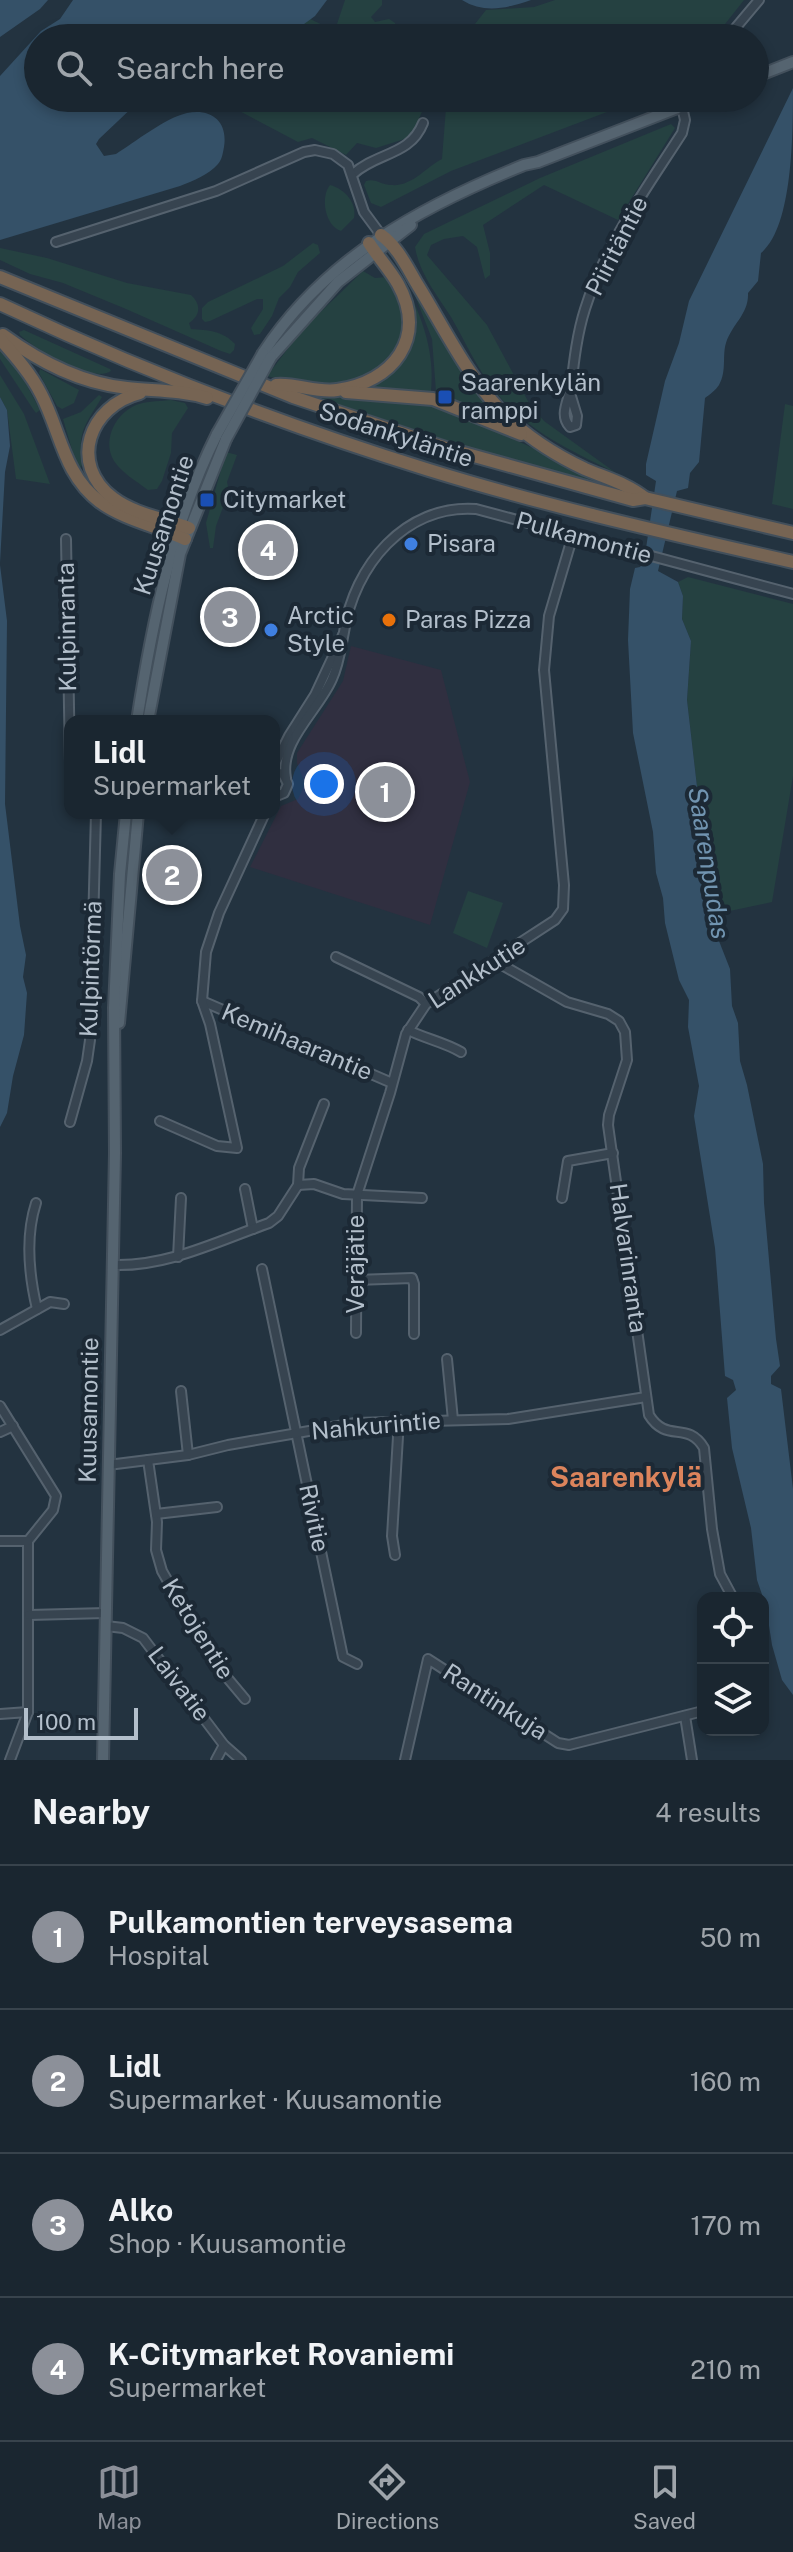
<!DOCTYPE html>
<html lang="en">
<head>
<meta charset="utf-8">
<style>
  :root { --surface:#1a2630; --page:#27323c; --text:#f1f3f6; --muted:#9fa5ab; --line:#38434c; --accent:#8c9099 }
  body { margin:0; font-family:"Public Sans",sans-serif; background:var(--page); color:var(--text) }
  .controls { position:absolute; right:24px; bottom:24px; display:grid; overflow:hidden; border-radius:16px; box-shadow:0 4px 12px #0003 }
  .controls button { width:72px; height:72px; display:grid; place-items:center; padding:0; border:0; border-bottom:2px solid var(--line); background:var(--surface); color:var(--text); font:40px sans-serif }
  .scale { position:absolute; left:24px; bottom:20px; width:114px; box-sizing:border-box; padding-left:8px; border:4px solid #b3bfcb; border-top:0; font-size:22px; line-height:28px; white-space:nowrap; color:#b3bfcb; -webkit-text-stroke:6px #1c2935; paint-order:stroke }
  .you { position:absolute; left:324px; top:784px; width:28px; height:28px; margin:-20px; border:6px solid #fff; border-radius:50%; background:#1a73e8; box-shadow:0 0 0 12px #1a73e833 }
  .badge { display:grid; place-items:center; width:52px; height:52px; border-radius:50%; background:var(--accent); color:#fff; font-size:26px; font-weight:700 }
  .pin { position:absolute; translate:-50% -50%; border:4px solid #fff; box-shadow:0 2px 8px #0006 }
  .popup { position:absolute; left:64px; top:715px; width:216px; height:104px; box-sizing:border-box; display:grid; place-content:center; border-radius:16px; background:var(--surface); filter:drop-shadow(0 2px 6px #0005); font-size:26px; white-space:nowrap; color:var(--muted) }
  .popup b { font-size:30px; color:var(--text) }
  .popup::after { content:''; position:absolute; left:50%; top:100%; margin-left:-16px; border:16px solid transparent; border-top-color:var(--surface) }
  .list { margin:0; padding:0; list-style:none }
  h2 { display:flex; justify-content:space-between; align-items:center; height:104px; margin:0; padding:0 32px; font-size:34px }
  h2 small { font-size:26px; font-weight:400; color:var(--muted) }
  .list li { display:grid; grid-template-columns:52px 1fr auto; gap:24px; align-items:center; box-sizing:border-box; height:144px; padding:0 32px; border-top:2px solid var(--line) }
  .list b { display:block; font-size:30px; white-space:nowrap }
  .list p { margin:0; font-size:26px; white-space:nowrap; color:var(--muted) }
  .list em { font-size:26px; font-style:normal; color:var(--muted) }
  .icon { flex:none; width:44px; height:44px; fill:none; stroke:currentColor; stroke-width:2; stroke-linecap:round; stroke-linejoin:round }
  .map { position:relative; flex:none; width:793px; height:1760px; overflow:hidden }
  .search { position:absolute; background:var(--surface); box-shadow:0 4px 12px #0003; left:24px; right:24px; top:24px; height:88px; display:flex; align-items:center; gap:20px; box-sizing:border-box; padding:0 28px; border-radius:44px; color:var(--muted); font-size:30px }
  .sheet { height:680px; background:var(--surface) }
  nav { display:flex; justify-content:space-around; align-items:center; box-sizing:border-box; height:112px; border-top:2px solid var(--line); background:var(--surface); font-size:22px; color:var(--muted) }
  nav a { display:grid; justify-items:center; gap:4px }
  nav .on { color:var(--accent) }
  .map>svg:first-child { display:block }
</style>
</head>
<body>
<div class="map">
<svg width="793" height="1760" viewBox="0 0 793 1760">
  <rect width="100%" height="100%" fill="#233340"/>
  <path fill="#302f40" d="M351 646 441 670 470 782 430 925 250 867 281 806 298 799 305 784 297 763V753L343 681Z"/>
  <g fill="#254141">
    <path d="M345 0H382V5L371 17 375 22 389 19 395 23 399 38H285L310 19 329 28 337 24Z"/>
    <path d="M555 0H744L714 38H481L475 24 486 10 534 7Z"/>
    <path d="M221 98H231L241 105 275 100 276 98H428L411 137 376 148 357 143 346 155 312 138 298 142 228 105Z"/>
    <path d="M463 98H644L451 171 381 207 371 203 364 185 366 181C376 178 381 185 391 185 412 187 426 167 442 159L446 108 458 104Z"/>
    <path d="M671 124 675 128 618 220 544 185 483 225 490 253V275L485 279 477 247 463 236 444 239 431 245 427 255 487 325 529 403 544 421 616 473C573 452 525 430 495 391 477 369 465 341 451 317 437 295 419 273 415 247L424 234 540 178Z"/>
    <path d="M330 185C345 189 357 203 354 218L341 231C325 226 320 197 330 185Z"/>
    <path d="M313 243 318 245 320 253 298 272 290 287 279 298 272 316 260 334 254 335 251 328 263 309V299H257L210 321 205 322 202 319V308L208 302 283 266Z"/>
    <path d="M0 248 47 258 127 283 191 295C201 304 201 315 189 323L191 329C208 330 223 331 235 344L234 350 230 354 221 351 126 309 63 283 30 274 0 260Z"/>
    <path d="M363 271 375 278 387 277C422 330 397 376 336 386 315 389 287 381 267 376L302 330Z"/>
    <path d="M407 287C423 320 435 354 431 391L430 393 360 391C382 382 395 371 408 351L404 289Z"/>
    <path d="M416 292 513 429 451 400 447 395 436 392 432 339 414 293Z"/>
    <path d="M24 330 110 369 111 371C92 384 36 350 20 335L19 332Z"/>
    <path d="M0 349 22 376 40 410 36 413 33 409 0 359Z"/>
    <path d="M40 369 79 390 74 403 62 409 57 406 39 373Z"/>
    <path d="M0 375 24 414 50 484 16 479 7 410 0 397Z"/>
    <path d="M99 395 102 397C87 423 76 431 83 464L80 468 77 467 63 419 81 412Z"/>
    <path d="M324 396 398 400 446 409 620 487 619 493 521 466 321 402Z"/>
    <path d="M171 400 185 403 188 408 172 433 171 453 162 481 157 489 148 490C136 481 122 473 114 461 101 439 117 411 139 404 149 401 161 401 171 400Z"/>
    <path d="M785 404 793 406V509L772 504Z"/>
    <path d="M226 452 237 455 227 482 229 491 216 526 213 548H210L206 523Z"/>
    <path d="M688 577 793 604V776L772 902 725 912C713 897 707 880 711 861L705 856 687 700 691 641 682 619 683 596 678 582Z"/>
    <path d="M468 891 503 903 487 948 453 933Z"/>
  </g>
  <g fill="#355168">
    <path d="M0 0H48L40 9 0 37Z"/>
    <path d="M73 0H327L315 16 285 38H38V98H152L137 103 99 139 96 144 104 156 116 154C135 142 165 118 187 113 212 108 228 122 224 147 223 152 222 160 218 164 208 175 193 181 180 186L0 240V76L41 31 60 19Z"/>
    <path d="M462 0H531C508 8 484 14 462 0Z"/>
    <path d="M793 88C793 134 793 227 761 253L758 281 748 293C749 314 732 324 726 343 722 355 727 371 719 385 716 390 709 395 705 398L699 462 690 473 688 488 677 491 658 571 678 582 683 596 682 619 691 641 687 700 705 856 711 861 708 873 716 900 719 941 730 969 732 1006 738 1023 740 1061 747 1085 763 1164 764 1203 776 1339 780 1366 771 1376V1384L781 1389 793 1489V1695L782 1680 772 1645 766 1606 757 1580 751 1528 732 1448 727 1398 736 1390 733 1380 725 1376 715 1248 694 1116 699 1086 688 1027 689 1000 679 980 665 923 663 898 656 873 653 832 633 733 628 640 630 589 635 568 640 567 644 562 656 481 646 475V464L665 381 679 343 689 301Z"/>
    <path d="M231 98H276C263 112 245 108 231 98Z"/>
    <path d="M0 397 7 410 10 446 5 472 0 563Z"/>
    <path d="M0 565 7 621 5 804 20 926 26 955 23 977 27 993 24 1035 13 1076 7 1113 0 1127Z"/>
  </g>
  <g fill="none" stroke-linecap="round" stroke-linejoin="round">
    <g stroke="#55626e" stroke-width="12">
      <g id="minor">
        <path d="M727 38 759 0"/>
        <path d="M353 174C377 152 410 156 423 123"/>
        <path d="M56 242 216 191 304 152 315 150 333 154 348 165 364 212 381 235"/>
        <path d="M570 393 577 416 576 425 570 427C559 415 568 402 571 387 574 361 577 334 585 309 605 245 646 189 682 133L685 120 682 107"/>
        <path d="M66 539 70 763"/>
        <path d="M274 766 289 736 315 695 343 635"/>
        <path d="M274 772 283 774 288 784 284 793 274 797"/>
        <path d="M286 778C279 741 319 710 332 679 339 664 341 647 344 632 354 566 405 504 476 509L793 594"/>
        <path d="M336 957 419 997 426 1004"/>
        <path d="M495 961 567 1002 608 1014 619 1021 625 1032 627 1060 609 1115 608 1125 649 1415C667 1444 687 1420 704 1448L712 1529 720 1574 733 1598"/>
        <path d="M202 1001 392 1083"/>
        <path d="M408 1030C426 1039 444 1042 461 1052"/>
        <path d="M160 1121 217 1146 237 1148 210 1024 202 1001 206 952 219 913 265 813"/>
        <path d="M70 1122 87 1061 90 1040 96 813"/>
        <path d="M298 1185 314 1184 343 1194 422 1198"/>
        <path d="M245 1189 253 1229"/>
        <path d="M562 1198 568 1161 613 1153"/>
        <path d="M36 1203C25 1237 29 1275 37 1309"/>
        <path d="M178 1257 181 1198"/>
        <path d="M113 1265C167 1267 218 1241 269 1223L278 1216 298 1185 299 1168 324 1104"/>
        <path d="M262 1269 343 1657 357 1664"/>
        <path d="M356 1280 412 1278 414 1284V1334"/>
        <path d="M0 1330 50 1302 64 1304"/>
        <path d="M356 1333 357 1195 390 1093 406 1034 426 1004 555 920 563 909 564 885 544 670 549 616 573 535"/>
        <path d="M447 1359 453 1420"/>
        <path d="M181 1391 188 1455"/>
        <path d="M0 1406 56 1496 53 1510 28 1541V1712L10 1760"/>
        <path d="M0 1432 13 1426"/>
        <path d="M148 1460 157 1522 156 1550 162 1571 214 1662 245 1699"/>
        <path d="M108 1465 188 1455 228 1445 355 1423 508 1419 646 1397"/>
        <path d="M156 1514 217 1507"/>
        <path d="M0 1541H28"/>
        <path d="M395 1555 392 1536 399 1420"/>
        <path d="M29 1615 106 1613"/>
        <path d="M106 1626 123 1628 143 1638 224 1745 241 1760"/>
        <path d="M0 1714 28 1712"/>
        <path d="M685 1716 692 1760"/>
        <path d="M216 1760 224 1745"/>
        <path d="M405 1760 428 1659 558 1743 569 1745 703 1711"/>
      </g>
    </g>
    <g stroke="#43505c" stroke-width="14">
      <g id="major">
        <path d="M755 77 793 62"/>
        <path d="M263 353C325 258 422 206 524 165L538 162 703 98"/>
        <path d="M271 357 338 282 411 225"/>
        <path d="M137 721C152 623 172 524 217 434"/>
        <path d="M148 721 180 554 226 439"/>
        <path d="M119 1023 138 813"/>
        <path d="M103 1760 115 1153 114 1008 120 874 126 813"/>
      </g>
    </g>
    <g stroke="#424f5b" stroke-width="16">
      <g id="highway">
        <path d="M381 235C397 246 407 267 417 284 443 326 466 374 501 411 525 436 553 454 585 469 606 478 628 484 645 498"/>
        <path d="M0 277 293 397 449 449 633 500 645 498 793 533"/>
        <path d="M0 304C138 369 283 425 429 470 549 507 671 534 793 562"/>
        <path d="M3 335C40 362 80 383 127 388 154 391 180 390 207 398"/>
        <path d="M0 339C15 356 31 374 41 394 61 432 63 474 100 502 125 520 157 526 185 539"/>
        <path d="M276 385C296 383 316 393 337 390 393 382 428 338 398 284 390 270 378 257 369 243"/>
        <path d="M346 392 433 399 521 434"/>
        <path d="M140 393C89 406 68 464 113 498 134 514 165 519 189 528"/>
      </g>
    </g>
    <use href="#minor" stroke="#374450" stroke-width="8"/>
    <use href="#major" stroke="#556470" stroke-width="10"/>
    <use href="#highway" stroke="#766453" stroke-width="12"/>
    <g stroke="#43505c" stroke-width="14" stroke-linecap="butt">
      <g id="major-bridge">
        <path d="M217 434 263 353"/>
        <path d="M226 439 271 357"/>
      </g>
    </g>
    <use href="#major-bridge" stroke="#556470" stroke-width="10"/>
  </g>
  <g fill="#1a4fb4" stroke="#1c2935" stroke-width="3">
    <rect x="437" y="389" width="16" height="16" rx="4"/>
    <rect x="199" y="492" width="16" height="16" rx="4"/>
  </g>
  <g fill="#3f7fe0" stroke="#1c2935" stroke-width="3">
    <circle cx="411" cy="544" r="8"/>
    <circle cx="271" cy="630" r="8"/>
  </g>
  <circle fill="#e8710a" stroke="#1c2935" stroke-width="3" cx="389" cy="620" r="8"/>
  <g text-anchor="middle" stroke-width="8" stroke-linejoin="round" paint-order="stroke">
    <g font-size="24" fill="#b3bfcb" stroke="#1c2935">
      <text transform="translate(617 246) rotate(-63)" y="8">Piiritäntie</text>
      <text transform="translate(396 435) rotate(18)" y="8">Sodankyläntie</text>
      <text transform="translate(164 525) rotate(-72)" y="8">Kuusamontie</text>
      <text transform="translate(584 538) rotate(15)" y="8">Pulkamontie</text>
      <text transform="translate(67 627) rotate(-91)" y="8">Kulpinranta</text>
      <text transform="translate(91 969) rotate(-88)" y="8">Kulpintörmä</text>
      <text transform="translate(477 973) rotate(-33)" y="8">Lankkutie</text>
      <text transform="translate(297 1042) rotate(23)" y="8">Kemihaarantie</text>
      <text transform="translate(628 1258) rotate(82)" y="8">Halvarinranta</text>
      <text transform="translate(356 1264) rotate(-90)" y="8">Veräjätie</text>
      <text transform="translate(89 1410) rotate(-89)" y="8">Kuusamontie</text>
      <text transform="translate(376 1426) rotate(-5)" y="8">Nahkurintie</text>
      <text transform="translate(314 1518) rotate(78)" y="8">Rivitie</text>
      <text transform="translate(198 1629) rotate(58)" y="8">Ketojentie</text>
      <text transform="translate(179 1684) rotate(53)" y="8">Laivatie</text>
      <text transform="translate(495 1702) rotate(33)" y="8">Rantinkuja</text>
    </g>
    <g font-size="24" fill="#b3bfcb" stroke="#1c2935" text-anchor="start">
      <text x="461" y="391">Saarenkylän<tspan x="461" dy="28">ramppi</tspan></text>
      <text x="223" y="508">Citymarket</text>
      <text x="427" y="552">Pisara</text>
      <text x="287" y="624">Arctic<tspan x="287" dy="28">Style</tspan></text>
      <text x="405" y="628">Paras Pizza</text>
    </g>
    <g font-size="26" font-style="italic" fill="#7194b0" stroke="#1c2935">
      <text transform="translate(709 863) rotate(81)" y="9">Saarenpudas</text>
    </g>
    <g font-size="28" font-weight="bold" fill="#dc845c" stroke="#1c2935">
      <text x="626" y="1487">Saarenkylä</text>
    </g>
  </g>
</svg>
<div class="controls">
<button><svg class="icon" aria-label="locate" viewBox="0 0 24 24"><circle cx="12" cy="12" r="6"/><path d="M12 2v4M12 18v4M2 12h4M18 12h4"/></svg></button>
<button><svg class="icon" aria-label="layers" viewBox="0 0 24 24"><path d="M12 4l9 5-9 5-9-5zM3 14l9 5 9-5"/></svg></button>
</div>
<div class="scale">100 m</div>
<div class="you"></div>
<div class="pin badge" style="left:385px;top:792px">1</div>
<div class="pin badge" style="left:172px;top:875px">2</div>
<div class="popup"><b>Lidl</b>Supermarket</div>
<div class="pin badge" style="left:230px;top:617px">3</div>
<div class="pin badge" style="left:268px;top:550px">4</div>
<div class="search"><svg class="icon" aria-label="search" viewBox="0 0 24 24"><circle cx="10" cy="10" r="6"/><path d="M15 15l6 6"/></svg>Search here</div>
</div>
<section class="sheet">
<h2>Nearby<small>4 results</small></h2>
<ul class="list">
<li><span class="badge">1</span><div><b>Pulkamontien terveysasema</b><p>Hospital</p></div><em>50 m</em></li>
<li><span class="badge">2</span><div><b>Lidl</b><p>Supermarket · Kuusamontie</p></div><em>160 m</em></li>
<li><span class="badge">3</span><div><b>Alko</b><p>Shop · Kuusamontie</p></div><em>170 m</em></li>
<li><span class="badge">4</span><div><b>K-Citymarket Rovaniemi</b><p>Supermarket</p></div><em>210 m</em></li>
</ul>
</section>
<nav>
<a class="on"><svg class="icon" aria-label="map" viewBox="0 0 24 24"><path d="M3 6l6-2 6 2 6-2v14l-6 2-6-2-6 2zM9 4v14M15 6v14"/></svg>Map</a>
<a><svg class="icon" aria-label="directions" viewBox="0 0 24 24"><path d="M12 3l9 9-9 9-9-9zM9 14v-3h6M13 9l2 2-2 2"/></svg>Directions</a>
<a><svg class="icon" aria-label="saved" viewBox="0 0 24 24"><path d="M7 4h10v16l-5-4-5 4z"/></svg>Saved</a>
</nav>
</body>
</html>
